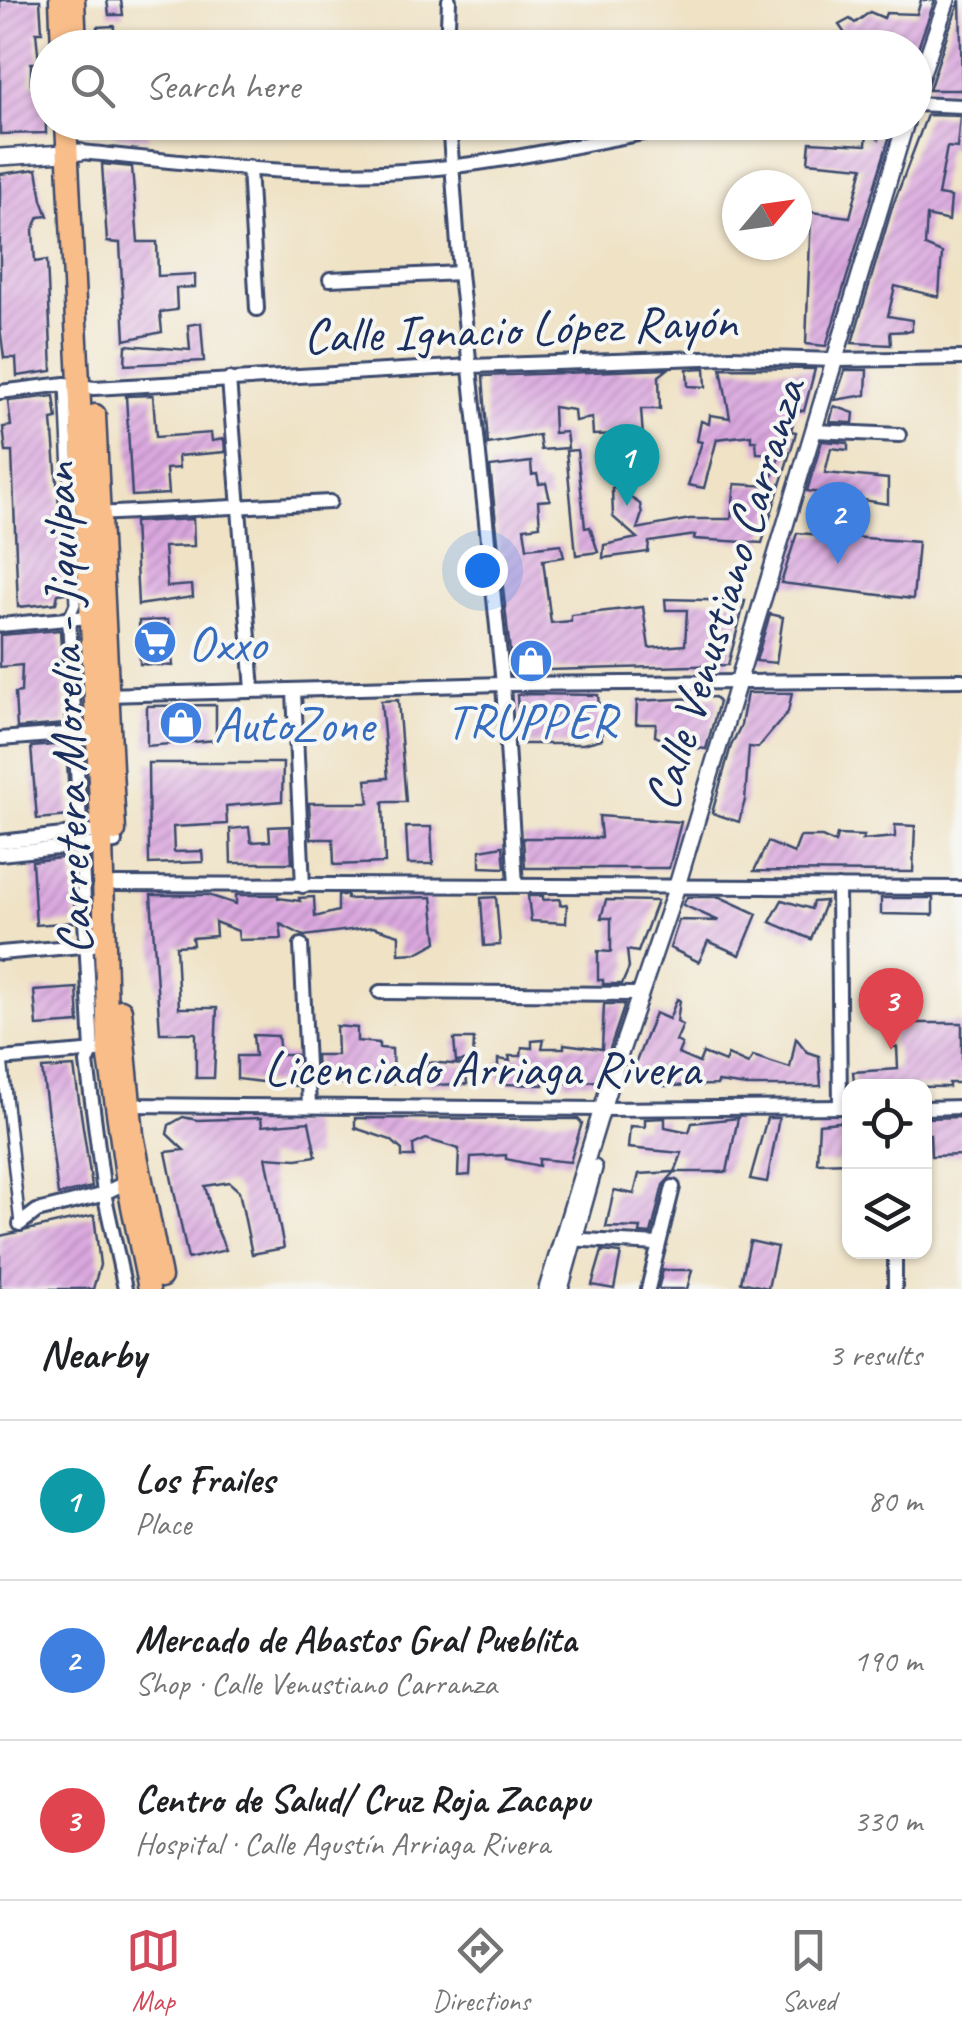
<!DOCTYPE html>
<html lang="en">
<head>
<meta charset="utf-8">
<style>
  :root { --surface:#fff; --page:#f2f2f2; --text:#202124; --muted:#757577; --line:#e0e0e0; --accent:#d1495b }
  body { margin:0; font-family:Caveat,sans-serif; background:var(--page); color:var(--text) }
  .controls { position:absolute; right:30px; bottom:30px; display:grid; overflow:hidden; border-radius:20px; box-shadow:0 2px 8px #0004 }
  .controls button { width:90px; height:90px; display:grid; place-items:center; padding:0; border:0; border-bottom:2px solid var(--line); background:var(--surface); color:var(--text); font:50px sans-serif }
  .compass { position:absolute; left:722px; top:170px; width:90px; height:90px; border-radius:50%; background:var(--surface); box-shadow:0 2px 8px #0004; rotate:61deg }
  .you { position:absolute; left:482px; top:570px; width:35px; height:35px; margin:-25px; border:8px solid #fff; border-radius:50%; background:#1a73e8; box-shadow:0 0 0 15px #1a73e833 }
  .badge { display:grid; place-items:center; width:65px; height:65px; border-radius:50%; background:var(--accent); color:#fff; font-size:32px; font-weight:700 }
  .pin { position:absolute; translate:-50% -82px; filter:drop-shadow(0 2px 5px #0008) }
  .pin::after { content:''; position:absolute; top:52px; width:35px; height:30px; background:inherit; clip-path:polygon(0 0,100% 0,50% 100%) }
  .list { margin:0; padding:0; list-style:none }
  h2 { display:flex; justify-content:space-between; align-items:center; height:130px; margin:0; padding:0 40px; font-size:42px }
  h2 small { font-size:32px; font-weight:400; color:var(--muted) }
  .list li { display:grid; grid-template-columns:65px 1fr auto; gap:30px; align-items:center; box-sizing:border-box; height:160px; padding:0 40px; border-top:2px solid var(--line) }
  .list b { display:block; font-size:38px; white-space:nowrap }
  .list p { margin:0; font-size:32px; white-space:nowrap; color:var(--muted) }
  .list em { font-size:32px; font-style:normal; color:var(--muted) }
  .icon { flex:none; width:55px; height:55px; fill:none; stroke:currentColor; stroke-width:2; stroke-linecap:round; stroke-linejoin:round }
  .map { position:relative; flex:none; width:962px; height:1289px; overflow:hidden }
  .search { position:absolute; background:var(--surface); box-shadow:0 2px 8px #0004; left:30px; right:30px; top:30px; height:110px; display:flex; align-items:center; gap:25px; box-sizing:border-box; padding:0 35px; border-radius:55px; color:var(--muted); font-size:38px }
  .sheet { height:610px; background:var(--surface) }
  nav { display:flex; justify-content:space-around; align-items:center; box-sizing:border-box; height:140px; border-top:2px solid var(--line); background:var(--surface); font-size:28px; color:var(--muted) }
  nav a { display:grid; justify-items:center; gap:5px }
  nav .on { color:var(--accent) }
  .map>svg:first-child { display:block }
</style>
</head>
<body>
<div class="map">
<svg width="962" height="1289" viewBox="0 0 962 1289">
  <defs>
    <pattern id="building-hatch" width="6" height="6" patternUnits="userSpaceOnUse" patternTransform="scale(2.5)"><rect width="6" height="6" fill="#dba8df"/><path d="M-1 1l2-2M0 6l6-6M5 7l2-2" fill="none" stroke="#b189b8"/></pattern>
  </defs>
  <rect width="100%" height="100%" fill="#f6f6f2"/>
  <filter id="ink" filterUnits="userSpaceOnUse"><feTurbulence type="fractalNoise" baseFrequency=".01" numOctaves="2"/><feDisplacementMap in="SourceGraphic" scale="20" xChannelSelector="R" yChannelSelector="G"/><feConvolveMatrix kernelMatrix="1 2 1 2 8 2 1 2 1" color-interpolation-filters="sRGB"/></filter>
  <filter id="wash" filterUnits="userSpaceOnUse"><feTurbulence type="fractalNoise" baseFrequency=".0048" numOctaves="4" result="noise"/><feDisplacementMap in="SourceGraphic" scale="40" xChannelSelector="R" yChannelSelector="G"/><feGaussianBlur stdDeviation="2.25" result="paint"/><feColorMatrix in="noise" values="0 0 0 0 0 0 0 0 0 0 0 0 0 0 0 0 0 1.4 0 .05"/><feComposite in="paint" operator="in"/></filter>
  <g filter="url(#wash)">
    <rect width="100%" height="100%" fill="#efe2c5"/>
    <g id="blocks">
      <g fill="url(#building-hatch)">
        <path d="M0 0H40L42 32H36L39 63H31V84H45L46 133 0 134Z"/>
        <path d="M107 0H121L123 15H109Z"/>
        <path d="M921 0H935L918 48H855L839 25 850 19 855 23 870 12 884 18 886 13 917 14Z"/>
        <path d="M960 0 962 90H929L948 32Z"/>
        <path d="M114 26 113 48H98L97 27Z"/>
        <path d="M927 115 960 116 957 148 947 147 938 195 951 197 949 221 927 216 925 246 942 253 939 297 895 286 888 316 912 320V331L890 332 891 345 852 343 892 208Z"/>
        <path d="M114 122H146L148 138 114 136Z"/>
        <path d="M880 122H894L826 346 806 344 811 212 850 217 863 167 808 162 810 142 866 145 867 132 879 139Z"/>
        <path d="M102 164 132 167 138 242H157L158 276 195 274V287L176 288 177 310 160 312 162 332 125 340 120 243 107 242Z"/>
        <path d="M37 169 42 200 48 216 39 217 33 230 35 262 47 260 52 371 17 376 16 358H4L0 327V174Z"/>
        <path d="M201 323 204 361 125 365 126 345 190 350 188 325Z"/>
        <path d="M705 368 706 387 688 386 687 369Z"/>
        <path d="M721 368 815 369 804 411 796 410 791 431 796 432 794 440 762 543 694 539 695 535 649 542 648 552 603 558 604 545 637 538 613 517 612 488 623 485 628 496 640 504 642 514 637 529 690 519H731L735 484 769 486 780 454 757 453 756 441H751V435L717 439 704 488 688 485 702 442 697 441 701 421 709 424 710 415 730 418Z"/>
        <path d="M668 369 659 376 660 409H641L644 452 627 451 624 434 593 435 592 418 575 421 574 410 553 407 554 433 566 432 568 448 541 450 539 435 488 444 483 376Z"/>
        <path d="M845 370H867L866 395 835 400Z"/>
        <path d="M153 395 156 437 211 433 212 441 224 439 225 452 178 456 179 468 166 469 168 494 132 496 126 396Z"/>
        <path d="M54 396 57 419 52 420 66 593 58 594 56 603 18 607 12 452H6L3 427 11 426 8 401Z"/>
        <path d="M834 406 854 413 853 423 830 422Z"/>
        <path d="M822 441 848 443V450L831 448 825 473 888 479V504L807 491Z"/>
        <path d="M577 450 585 528 590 527 598 552 576 555 566 451Z"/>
        <path d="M531 462 532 475 537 474 539 484 546 483 550 500 538 501 540 526 524 528 527 548 561 544 564 557 543 560 551 623 571 621V615L643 607 649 648 685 645 687 610H666L665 599 745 601 728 665 512 671 490 467Z"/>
        <path d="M193 519 194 546 164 547 167 587 192 585 193 597 138 605 134 522Z"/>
        <path d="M797 533 918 542 913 599 781 583Z"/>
        <path d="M770 614 783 617 776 663 756 661Z"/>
        <path d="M168 620 173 666 140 664 139 621Z"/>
        <path d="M60 630 65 724 17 728 15 693 21 692 22 665 0 667V635Z"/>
        <path d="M747 693H792L788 712 758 748 749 747 745 800 739 822 712 813 731 746 741 725Z"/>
        <path d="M526 694 598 695 602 739 583 744H520L517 695Z"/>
        <path d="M715 697 719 702 706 749 675 745 655 736 656 724H636L637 701Z"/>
        <path d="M398 700 406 802H383L385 863 334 865 333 839H311L309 803H369L366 780 388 778 381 701Z"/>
        <path d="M216 705V740L147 746V706Z"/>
        <path d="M66 744 70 816 37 819 31 747Z"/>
        <path d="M148 763H283L282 801 226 806 227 824 173 827 174 852 202 851 203 862 149 864Z"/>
        <path d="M599 816 681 822 669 868H525L523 838H601Z"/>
        <path d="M895 825 915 826 913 872 754 871 768 842 794 853 800 837H822L835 843 837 835 864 836 862 840 895 837Z"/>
        <path d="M290 826 292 863H231L230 829 249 827 251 842 270 841 269 827Z"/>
        <path d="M406 827H431L433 864H408Z"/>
        <path d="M503 846 505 868 480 867V850Z"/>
        <path d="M72 857 75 922 36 925 32 861Z"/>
        <path d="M151 895H208L236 904V895H278V898L300 901 299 898 314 897 315 917 338 911V895H347V899L432 897 437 942 417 953 399 954V935L373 927 304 936 280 924 282 939 239 940 238 931 215 922 216 936 192 938 193 945 176 946 179 1008H217L214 1078H196V1033H160Z"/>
        <path d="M528 896H543V900L560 899V905L567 904 566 923 531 921Z"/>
        <path d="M496 897 500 945 484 946 481 898Z"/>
        <path d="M687 897H720L757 914 740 955 708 941 699 962 670 948 679 920 719 921 683 905Z"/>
        <path d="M881 898H933V915L881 914Z"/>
        <path d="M606 900 657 901 638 952 627 950 629 968 622 984H603V980H598V951L611 952V918H601Z"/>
        <path d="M782 900 811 909 813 902 826 901 811 939 770 922Z"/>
        <path d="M77 988 79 1023 37 1026 34 991Z"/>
        <path d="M677 999 680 1000 677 1022 683 1025 676 1041 682 1044 678 1054 699 1063 703 1053 725 1062 728 1055 748 1064 753 1056 790 1068 796 1038 807 1052 819 1056 821 1086H747L718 1082 717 1085 664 1086 632 1072 655 1013 669 1019Z"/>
        <path d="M604 1004H625L599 1081 564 1083V1076L542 1074 543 1085 498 1084V1059L510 1061 509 1056H521L522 1047 532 1048V1041L544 1040 542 1048H564V1044L602 1049Z"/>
        <path d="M893 1023H962V1083H949V1087L860 1086 854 1082 853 1072 898 1069 897 1047H892Z"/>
        <path d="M336 1026 357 1028V1041L379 1043V1048L392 1049 393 1083 318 1084 316 1055H337Z"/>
        <path d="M253 1035 278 1036 280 1055H296L298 1086 237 1079V1056H255Z"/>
        <path d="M454 1039H474L473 1060 456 1062Z"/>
        <path d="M426 1062 465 1065 467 1084 428 1085Z"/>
        <path d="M74 1067 92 1187 58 1195 42 1069Z"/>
        <path d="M183 1117 197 1120 261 1118 262 1126 309 1122 316 1156 297 1159 266 1157 284 1248 252 1254 239 1191 229 1182 205 1186 214 1222 226 1250 188 1259 166 1152 184 1150 167 1134 169 1125Z"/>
        <path d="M962 1117V1155L931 1156 930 1134H924V1118Z"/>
        <path d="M355 1118 578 1119 582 1123 570 1162 539 1159V1166L506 1159V1155L471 1157 470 1175 458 1176 459 1149 426 1139 413 1145 414 1157H402V1150L391 1140 355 1128Z"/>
        <path d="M665 1118V1127L689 1132 692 1123 738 1118 727 1172H675L682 1153 628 1148 630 1126 645 1127V1119Z"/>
        <path d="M767 1118H779L767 1182 750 1179Z"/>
        <path d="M850 1121V1162L817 1163 819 1124Z"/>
        <path d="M675 1172 663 1185 651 1234 640 1233 641 1228 606 1227 614 1190 634 1194 639 1174Z"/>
        <path d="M94 1215 100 1265 93 1289H0V1236Z"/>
        <path d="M750 1241 777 1247 768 1288 741 1282Z"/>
        <path d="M602 1251 621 1253 614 1289 592 1285Z"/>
        <path d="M663 1270H692L687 1289H658Z"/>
      </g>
    </g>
  </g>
  <g filter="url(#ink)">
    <use href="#blocks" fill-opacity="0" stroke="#3b4a6d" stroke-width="2.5"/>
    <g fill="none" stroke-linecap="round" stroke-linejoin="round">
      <g stroke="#3b4a6d" stroke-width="14">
        <g id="pedestrian">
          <path d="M65 384 75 604 69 618"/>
          <path d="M2 1059 20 1224"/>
        </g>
      </g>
      <g stroke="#3b4a6d" stroke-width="18">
        <g id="minor">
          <path d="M447 48 449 0"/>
          <path d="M914 104 962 106"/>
          <path d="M449 122 460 273 503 684 516 885"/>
          <path d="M81 152C187 162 296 178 402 171 504 165 604 138 704 122"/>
          <path d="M249 167 257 309"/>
          <path d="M330 279 460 273"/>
          <path d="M229 379 253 690"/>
          <path d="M0 392 65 384 94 388 471 366 731 357 836 360 962 358"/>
          <path d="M815 431 899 435"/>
          <path d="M96 514 330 502"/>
          <path d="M69 618 92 1051 87 1063 104 1193 125 1289"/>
          <path d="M0 625 89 617"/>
          <path d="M294 692 303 886"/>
          <path d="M105 695 503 684 962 680"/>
          <path d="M0 739 103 731"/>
          <path d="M0 842 108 830"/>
          <path d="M0 854 115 842"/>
          <path d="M116 884 962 888"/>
          <path d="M838 887 840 1107"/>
          <path d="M301 945 309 1105"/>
          <path d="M0 953 93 945"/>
          <path d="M380 992 640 994"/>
          <path d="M0 1059 97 1051"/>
          <path d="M127 1105 601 1109 850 1107"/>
          <path d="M924 1108 962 1107"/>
          <path d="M20 1224 37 1211 98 1196 127 1182"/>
          <path d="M566 1239 658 1244"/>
          <path d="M648 1289 673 1187"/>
          <path d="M895 1289V1252"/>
        </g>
      </g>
      <g stroke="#3b4a6d" stroke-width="20">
        <g id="tertiary">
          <path d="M914 96 947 0"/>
          <path d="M0 157 81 152"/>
          <path d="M547 1289 609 1086 676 889 906 122"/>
          <path d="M560 1289 594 1168"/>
        </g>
      </g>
      <g stroke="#3b4a6d" stroke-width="25">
        <g id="primary">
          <path d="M60 0 62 48"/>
          <path d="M74 0 76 48"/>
          <path d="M66 122 102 842 108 1050 127 1182 149 1289"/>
          <path d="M95 415 115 831"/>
          <path d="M121 1010 133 1135 161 1277"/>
        </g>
      </g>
      <use href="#pedestrian" stroke="#fff" stroke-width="9"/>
      <use href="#minor" stroke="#fff" stroke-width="12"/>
      <use href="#tertiary" stroke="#fff" stroke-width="15"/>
      <use href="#primary" stroke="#f8bd89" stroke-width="20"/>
    </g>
  </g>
  <defs>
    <g id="supermarket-disc" transform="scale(2.25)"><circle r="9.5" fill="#3f7fe0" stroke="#f6f6f2"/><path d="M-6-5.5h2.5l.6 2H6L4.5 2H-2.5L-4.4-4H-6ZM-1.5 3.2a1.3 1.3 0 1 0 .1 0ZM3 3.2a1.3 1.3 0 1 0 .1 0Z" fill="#fff"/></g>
    <g id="shop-disc" transform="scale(2.25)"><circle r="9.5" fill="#3f7fe0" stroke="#f6f6f2"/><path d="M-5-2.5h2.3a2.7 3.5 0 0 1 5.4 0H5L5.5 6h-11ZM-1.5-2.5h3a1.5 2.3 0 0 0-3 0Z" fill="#fff"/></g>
  </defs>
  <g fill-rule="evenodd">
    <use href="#supermarket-disc" x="155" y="642"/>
    <use href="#shop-disc" x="531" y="661"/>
    <use href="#shop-disc" x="181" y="723"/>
  </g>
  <g text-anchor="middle" stroke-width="8" stroke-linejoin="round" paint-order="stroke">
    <g font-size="50" fill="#1b2f5e" stroke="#f6f6f2">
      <text transform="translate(520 327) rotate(-2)" y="18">Calle Ignacio López Rayón</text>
      <text transform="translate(723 594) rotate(-73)" y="18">Calle Venustiano Carranza</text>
      <text transform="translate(65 709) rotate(-92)" y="18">Carretera Morelia - Jiquilpan</text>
      <text x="482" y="1085">Licenciado Arriaga Rivera</text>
    </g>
    <g font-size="50" fill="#366cbe" stroke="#f6f6f2" text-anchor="start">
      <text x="188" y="660">Oxxo</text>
      <text x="531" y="738" text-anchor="middle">TRUPPER</text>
      <text x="214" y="741">AutoZone</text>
    </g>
  </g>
</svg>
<div class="controls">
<button><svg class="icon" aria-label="locate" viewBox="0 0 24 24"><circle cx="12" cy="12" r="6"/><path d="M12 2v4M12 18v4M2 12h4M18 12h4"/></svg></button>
<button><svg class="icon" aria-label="layers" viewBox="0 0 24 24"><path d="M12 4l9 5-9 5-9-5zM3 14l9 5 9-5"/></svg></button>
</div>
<svg class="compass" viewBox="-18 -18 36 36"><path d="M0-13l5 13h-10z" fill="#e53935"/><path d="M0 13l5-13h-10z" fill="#757577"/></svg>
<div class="you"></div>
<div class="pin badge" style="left:627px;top:506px;background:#0f9aa8">1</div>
<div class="pin badge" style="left:838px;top:564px;background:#3f7fe0">2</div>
<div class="pin badge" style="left:891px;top:1050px;background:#e0444e">3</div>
<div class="search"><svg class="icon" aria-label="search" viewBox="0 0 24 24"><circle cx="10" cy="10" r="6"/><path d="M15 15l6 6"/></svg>Search here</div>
</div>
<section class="sheet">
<h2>Nearby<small>3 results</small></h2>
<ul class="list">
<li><span class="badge" style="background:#0f9aa8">1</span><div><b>Los Frailes</b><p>Place</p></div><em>80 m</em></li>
<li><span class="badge" style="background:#3f7fe0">2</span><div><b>Mercado de Abastos Gral Pueblita</b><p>Shop · Calle Venustiano Carranza</p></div><em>190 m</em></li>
<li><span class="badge" style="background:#e0444e">3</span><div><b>Centro de Salud/ Cruz Roja Zacapu</b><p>Hospital · Calle Agustín Arriaga Rivera</p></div><em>330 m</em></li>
</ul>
</section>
<nav>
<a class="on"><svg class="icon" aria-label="map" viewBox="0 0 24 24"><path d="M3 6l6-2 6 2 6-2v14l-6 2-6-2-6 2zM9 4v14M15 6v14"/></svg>Map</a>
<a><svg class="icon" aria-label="directions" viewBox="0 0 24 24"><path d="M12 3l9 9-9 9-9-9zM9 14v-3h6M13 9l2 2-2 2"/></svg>Directions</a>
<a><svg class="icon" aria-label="saved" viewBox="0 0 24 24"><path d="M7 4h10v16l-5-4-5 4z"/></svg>Saved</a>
</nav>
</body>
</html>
